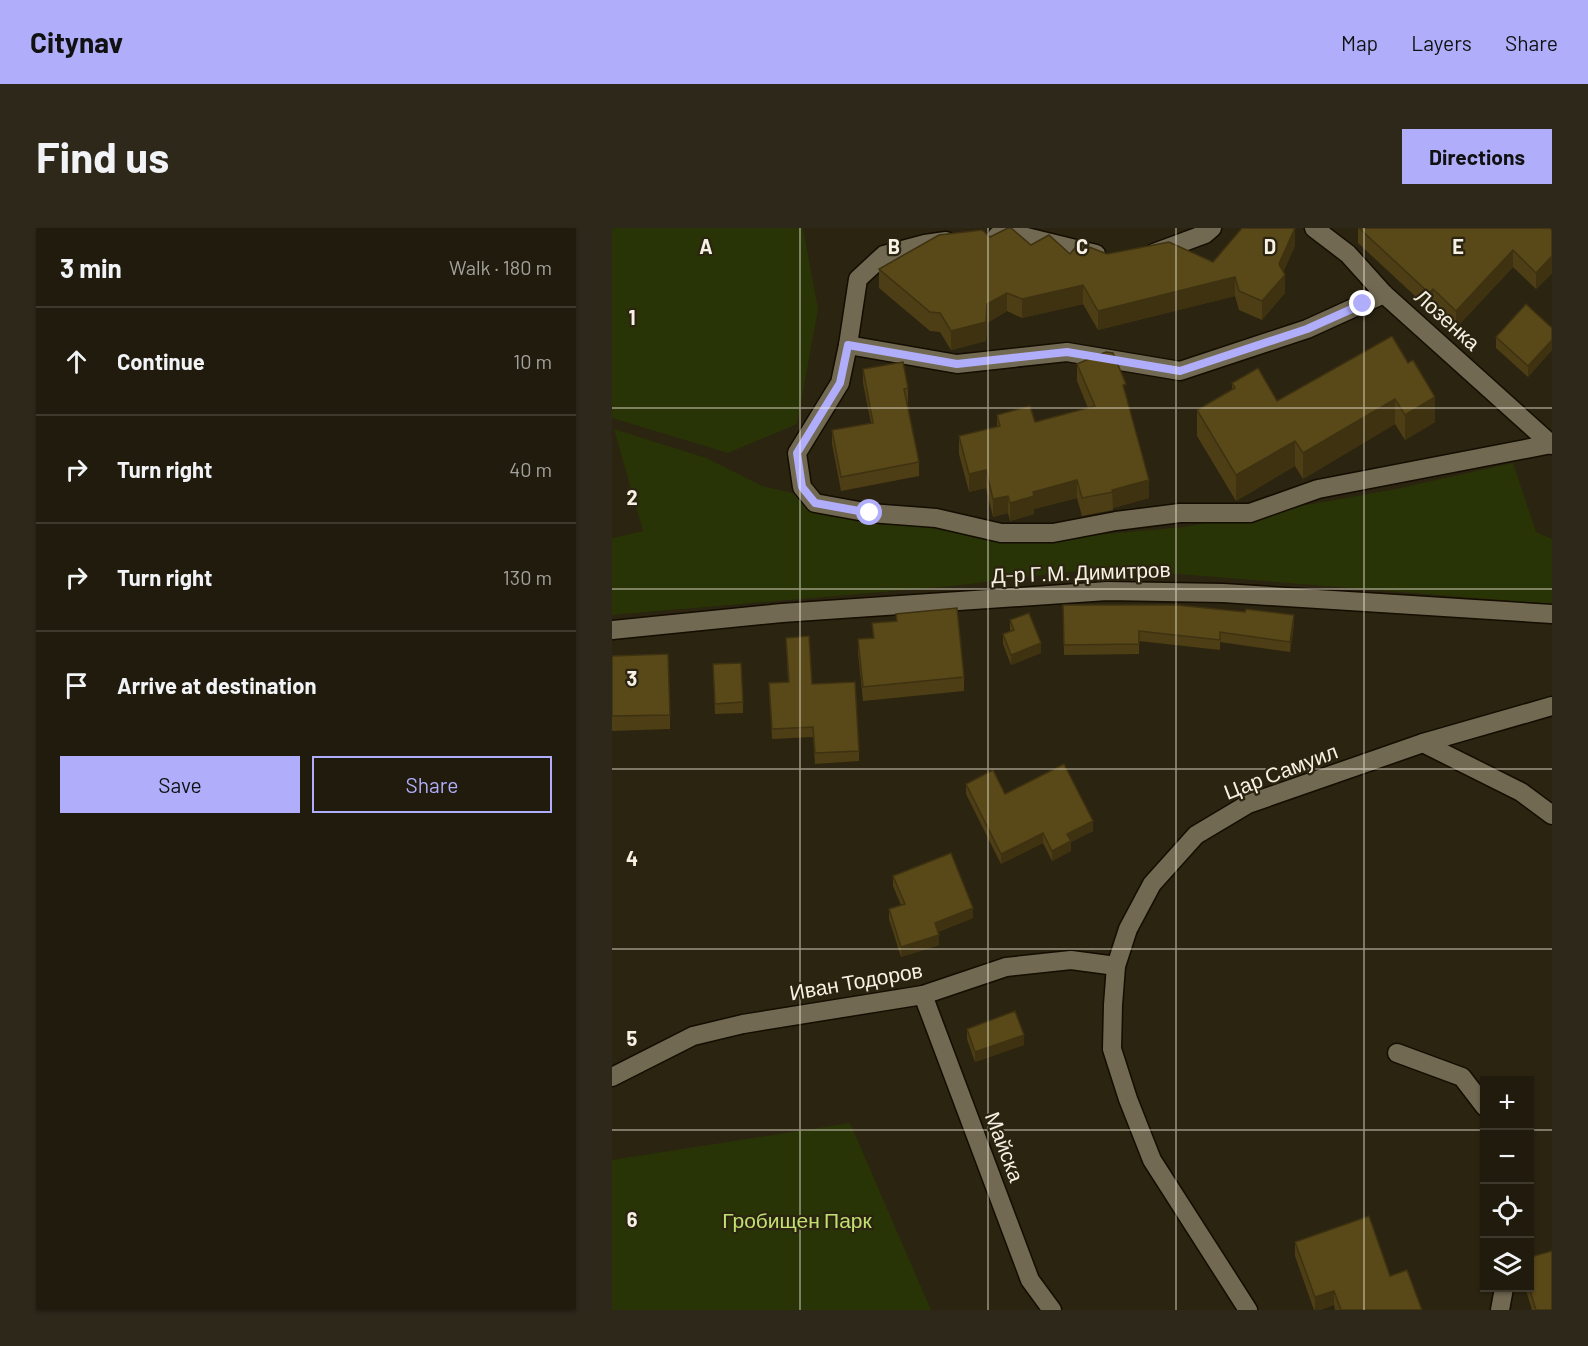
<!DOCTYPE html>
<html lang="en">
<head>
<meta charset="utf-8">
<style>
  :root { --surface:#201b0c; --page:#2d281a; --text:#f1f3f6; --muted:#a2a19d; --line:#3d392d; --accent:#b0aefa }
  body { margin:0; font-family:Barlow,sans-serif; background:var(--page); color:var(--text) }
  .controls { position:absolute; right:18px; bottom:18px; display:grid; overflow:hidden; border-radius:0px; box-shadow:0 2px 4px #0004 }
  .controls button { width:54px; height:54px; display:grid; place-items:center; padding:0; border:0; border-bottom:2px solid var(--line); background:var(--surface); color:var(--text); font:30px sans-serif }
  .stop { position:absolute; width:18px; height:18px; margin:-14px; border:4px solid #b0aefa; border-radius:50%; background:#fff }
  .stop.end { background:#b0aefa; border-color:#fff; box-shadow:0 2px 6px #0008 }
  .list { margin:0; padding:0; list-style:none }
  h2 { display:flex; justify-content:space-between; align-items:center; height:78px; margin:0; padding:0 24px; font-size:26px }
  h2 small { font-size:20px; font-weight:400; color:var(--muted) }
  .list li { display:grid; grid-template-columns:39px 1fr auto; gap:18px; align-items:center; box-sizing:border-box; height:108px; padding:0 24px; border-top:2px solid var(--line) }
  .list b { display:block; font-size:22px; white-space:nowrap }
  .list em { font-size:20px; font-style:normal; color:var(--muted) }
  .actions { display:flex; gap:12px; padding:18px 24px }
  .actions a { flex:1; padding:14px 0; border:2px solid var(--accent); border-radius:0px; text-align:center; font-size:21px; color:var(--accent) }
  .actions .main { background:var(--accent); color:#111 }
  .icon { flex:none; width:33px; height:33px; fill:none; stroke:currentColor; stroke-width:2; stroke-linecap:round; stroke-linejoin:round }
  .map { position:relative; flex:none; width:940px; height:1082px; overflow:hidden; border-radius:0px }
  header { display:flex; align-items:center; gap:36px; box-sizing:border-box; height:84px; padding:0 30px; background:var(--accent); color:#111 }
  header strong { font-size:28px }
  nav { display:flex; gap:33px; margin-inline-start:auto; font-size:21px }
  .intro { display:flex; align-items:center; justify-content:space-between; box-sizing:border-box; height:144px; padding:0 36px }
  h1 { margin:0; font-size:42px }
  .button { padding:15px 27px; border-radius:0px; background:var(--accent); color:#111; font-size:21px; font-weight:700 }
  main { display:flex; gap:36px; padding:0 36px }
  aside { flex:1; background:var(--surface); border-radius:0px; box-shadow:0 2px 4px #0004 }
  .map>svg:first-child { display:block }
</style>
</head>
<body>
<header>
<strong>Citynav</strong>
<nav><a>Map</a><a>Layers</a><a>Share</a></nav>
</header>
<div class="intro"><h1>Find us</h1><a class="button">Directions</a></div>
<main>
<aside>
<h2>3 min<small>Walk · 180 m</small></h2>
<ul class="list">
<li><svg class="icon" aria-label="ahead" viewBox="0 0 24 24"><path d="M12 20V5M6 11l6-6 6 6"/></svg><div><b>Continue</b></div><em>10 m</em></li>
<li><svg class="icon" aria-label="right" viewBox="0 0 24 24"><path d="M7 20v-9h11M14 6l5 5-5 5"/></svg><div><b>Turn right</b></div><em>40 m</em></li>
<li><svg class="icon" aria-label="right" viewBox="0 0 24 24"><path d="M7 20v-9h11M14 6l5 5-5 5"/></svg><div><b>Turn right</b></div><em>130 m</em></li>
<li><svg class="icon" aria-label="arrive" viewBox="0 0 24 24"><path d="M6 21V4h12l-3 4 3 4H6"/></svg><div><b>Arrive at destination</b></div></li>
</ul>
<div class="actions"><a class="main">Save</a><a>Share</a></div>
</aside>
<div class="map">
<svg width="940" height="1082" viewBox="0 0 940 1082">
  <rect width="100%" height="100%" fill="#2b2410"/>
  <g fill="#293406">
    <path d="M0 0H191L206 81 185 196 116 225 0 190Z"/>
    <path d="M2 201 94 230 150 258 349 304 416 313 572 299 784 261 901 235 924 304 940 311V376L553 345 464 343 340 358 0 387V310L31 303Z"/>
    <path d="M238 895 319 1082H0V932Z"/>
  </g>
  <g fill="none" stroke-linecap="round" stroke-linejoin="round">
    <g stroke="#140d00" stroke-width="21">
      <g id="minor">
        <path d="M702 0 736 26 772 66 940 217"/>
        <path d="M385 8 402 6 484 26"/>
        <path d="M542 25 593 6 600 0"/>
        <path d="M772 66 695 101 568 143 455 124 345 136 236 117 228 155 185 225 190 259 203 275 258 285 324 290 389 305H441L504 293 568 285H638L706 261 939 216"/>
        <path d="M236 117 246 51 272 27 313 16 334 13"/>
        <path d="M0 402 170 385 495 363 611 365 940 386"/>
        <path d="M811 515 909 564 940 587"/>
        <path d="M311 767 418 1052 440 1082"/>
        <path d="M785 825 850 849 873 879"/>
        <path d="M0 849 81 808 131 796 311 767 394 739 459 732 504 738"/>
        <path d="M636 1082 540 932 516 871 500 821 501 777 504 738 516 701 540 656 584 607 636 576 811 515 940 478"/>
        <path d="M888 1082 892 1060"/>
      </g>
    </g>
    <use href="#minor" stroke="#726952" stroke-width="18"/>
  </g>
  <g fill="#4d3e15">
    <path d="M746 0H938L940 2V45L924 61 901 39 844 100 821 77 817 81 746 15Z"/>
    <path d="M378 9 458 26H495L601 34 683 18 671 44 673 65 650 92 627 82 623 68 486 102 471 76 410 90 395 83 375 95 374 113 339 122 328 104 318 103 267 60V41Z"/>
    <path d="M940 100V122L916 149 884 120V109Z"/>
    <path d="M780 108 823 194 793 212 783 196 691 251 683 238 624 273 585 208V182L620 161V155L665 173Z"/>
    <path d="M465 136 514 165 537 270 501 280V282L470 288 465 270 422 281V286L398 293 396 285 381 289 374 260 357 264 347 226V208L385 198V187L423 194 476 180 465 153Z"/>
    <path d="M251 141 296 160V174H295L307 234V248L229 263 220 216V202L259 195 251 155Z"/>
    <path d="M451 377 682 397 678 424 608 414V422L527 413V426L452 427Z"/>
    <path d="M284 386 352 449V463L251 473 246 425V411L261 410 260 395 284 393Z"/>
    <path d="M398 392 429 425 399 437 391 416V406L398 403Z"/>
    <path d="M174 410 200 456 247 523V533L203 536 201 509 160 511 157 455 176 454Z"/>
    <path d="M0 428 58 487V501L0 503Z"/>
    <path d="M101 436 131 474V485L103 486Z"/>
    <path d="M354 556 393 566 481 603 459 614V623L440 633 431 615 389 636 354 566Z"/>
    <path d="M281 648 361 690 326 704 327 717 289 729 277 691V681L289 677 281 658Z"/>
    <path d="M355 801 412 817 363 834 355 811Z"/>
    <path d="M683 1014 778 1048 810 1082H723L722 1077 708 1082H702L683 1028Z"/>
    <path d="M913 1059H918L940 1082H920Z"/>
  </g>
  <g fill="#3e3211">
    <path d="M683 0V18L667 54 673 47V65L650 92V73Z"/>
    <path d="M901 22V39L844 100V83Z"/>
    <path d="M940 28V45L924 61V45Z"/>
    <path d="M623 49V68L486 102V83Z"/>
    <path d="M471 57V76L410 90V71Z"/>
    <path d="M821 61V77L817 81V65Z"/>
    <path d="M395 65V83L375 95 374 113 339 122V103L375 76Z"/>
    <path d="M940 112V122L916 149V138Z"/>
    <path d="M823 169V194L793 212V187Z"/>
    <path d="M783 171V196L691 251V225Z"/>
    <path d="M683 213V238L624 273V247Z"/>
    <path d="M374 242V260L357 264V246Z"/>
    <path d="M465 252V270L422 281V286L398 293V275L421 264Z"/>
    <path d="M537 252V270L501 280 500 262Z"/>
    <path d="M396 268V285L381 289V271Z"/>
    <path d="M682 387V397L678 424V414Z"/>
    <path d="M429 415V425L399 437V427Z"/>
    <path d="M481 593V603L459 614V623L440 633V623L455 606Z"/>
    <path d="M431 605V615L389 636V626Z"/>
    <path d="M361 680V690L323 705V695Z"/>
    <path d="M327 707V717L289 729V719Z"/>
    <path d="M412 807V817L363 834V824Z"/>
    <path d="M722 1063V1077L708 1082H703V1069Z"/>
  </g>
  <g fill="#594818" stroke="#3e3211" stroke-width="1.5">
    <path d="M396 0H399L419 17 437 7 458 26 467 15 495 26 557 14 601 34 630 0H683L667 36 673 47 650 73 627 63 623 49 486 83 471 57 410 71 395 65 375 76 374 94 339 103 328 85 318 84 267 41 327 7 370 2 378 9Z"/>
    <path d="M747 0H938L940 2V28L924 45 901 22 844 83 821 61 817 65Z"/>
    <path d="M914 76 940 100V112L916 138 884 109Z"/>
    <path d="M780 108 796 135 801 132 823 169 793 187 783 171 691 225 683 213 624 247 585 182 623 160 620 155 646 140 665 173Z"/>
    <path d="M494 124 501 125 514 156 511 157 537 252 500 262 501 264 470 270 465 252 421 264 422 268 398 275 396 268 381 271 374 242 357 246 347 208 388 198 385 187 418 178 423 194 483 178 465 136Z"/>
    <path d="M291 134 296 160 292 161 307 234 229 249 220 202 261 195 251 141Z"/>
    <path d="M451 377H564L633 384 634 381 682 387 678 414 608 404V412L527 403V416L452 417Z"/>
    <path d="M345 380 352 449 251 459 246 411 262 410 260 395 285 393 284 386Z"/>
    <path d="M417 385 429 415 399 427 391 406 402 402 398 392Z"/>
    <path d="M197 408 200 456 243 454 247 523 203 525 201 499 160 501 157 455 177 454 174 410Z"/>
    <path d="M56 426 58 487 0 488V428Z"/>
    <path d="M129 435 131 474 103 476 101 436Z"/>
    <path d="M452 536 481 593 455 606 459 613 440 623 431 605 389 626 354 556 381 542 393 566Z"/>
    <path d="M339 625 361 680 323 695 327 707 289 719 277 681 293 676 281 648Z"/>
    <path d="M403 783 412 807 363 824 355 801Z"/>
    <path d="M757 988 778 1048 795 1042 810 1082H729L722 1063 703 1069 683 1014Z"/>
    <path d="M940 1023V1082H924L917 1059 918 1029Z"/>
  </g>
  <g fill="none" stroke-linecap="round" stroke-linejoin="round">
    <path stroke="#b0aefa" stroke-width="8" d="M258 285 203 275 190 259 185 225 228 155 236 117 345 136 455 124 568 143 695 101 751 76"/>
  </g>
  <path fill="none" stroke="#f7f1e5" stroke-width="1.5" stroke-opacity="0.55" d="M188 0V1082M376 0V1082M564 0V1082M752 0V1082M0 180H940M0 361H940M0 541H940M0 721H940M0 902H873M918 902H940"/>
  <g text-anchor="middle" stroke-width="4.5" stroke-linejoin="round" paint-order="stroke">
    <g font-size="21" fill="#f7f1e5" stroke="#2b2410">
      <text transform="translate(835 92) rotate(42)" y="7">Лозенка</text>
      <text transform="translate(469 345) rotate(-2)" y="7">Д-р Г.М. Димитров</text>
      <text transform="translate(669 544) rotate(-21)" y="7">Цар Самуил</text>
      <text transform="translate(244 754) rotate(-10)" y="7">Иван Тодоров</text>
      <text transform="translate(392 919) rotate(69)" y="7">Майска</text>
    </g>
    <g font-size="21" fill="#c1e070" stroke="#2b2410">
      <text x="185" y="1000">Гробищен Парк</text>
    </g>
  </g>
  <g font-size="20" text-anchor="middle" font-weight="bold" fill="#f7f1e5" stroke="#2b2410" stroke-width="4.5" stroke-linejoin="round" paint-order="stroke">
    <text x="94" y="26">A</text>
    <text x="282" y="26">B</text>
    <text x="470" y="26">C</text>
    <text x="658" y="26">D</text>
    <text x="846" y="26">E</text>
    <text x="20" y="97">1</text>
    <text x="20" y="277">2</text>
    <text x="20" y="458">3</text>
    <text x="20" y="638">4</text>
    <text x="20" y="818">5</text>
    <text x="20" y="999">6</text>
  </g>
</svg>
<div class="controls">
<button>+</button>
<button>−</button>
<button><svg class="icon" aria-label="locate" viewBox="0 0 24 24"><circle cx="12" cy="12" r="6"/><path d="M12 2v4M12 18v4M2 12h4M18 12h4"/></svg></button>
<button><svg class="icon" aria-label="layers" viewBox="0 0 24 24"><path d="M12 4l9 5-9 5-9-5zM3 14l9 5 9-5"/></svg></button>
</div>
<div class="stop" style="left:258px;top:285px"></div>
<div class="stop end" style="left:751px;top:76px"></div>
</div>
</main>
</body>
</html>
